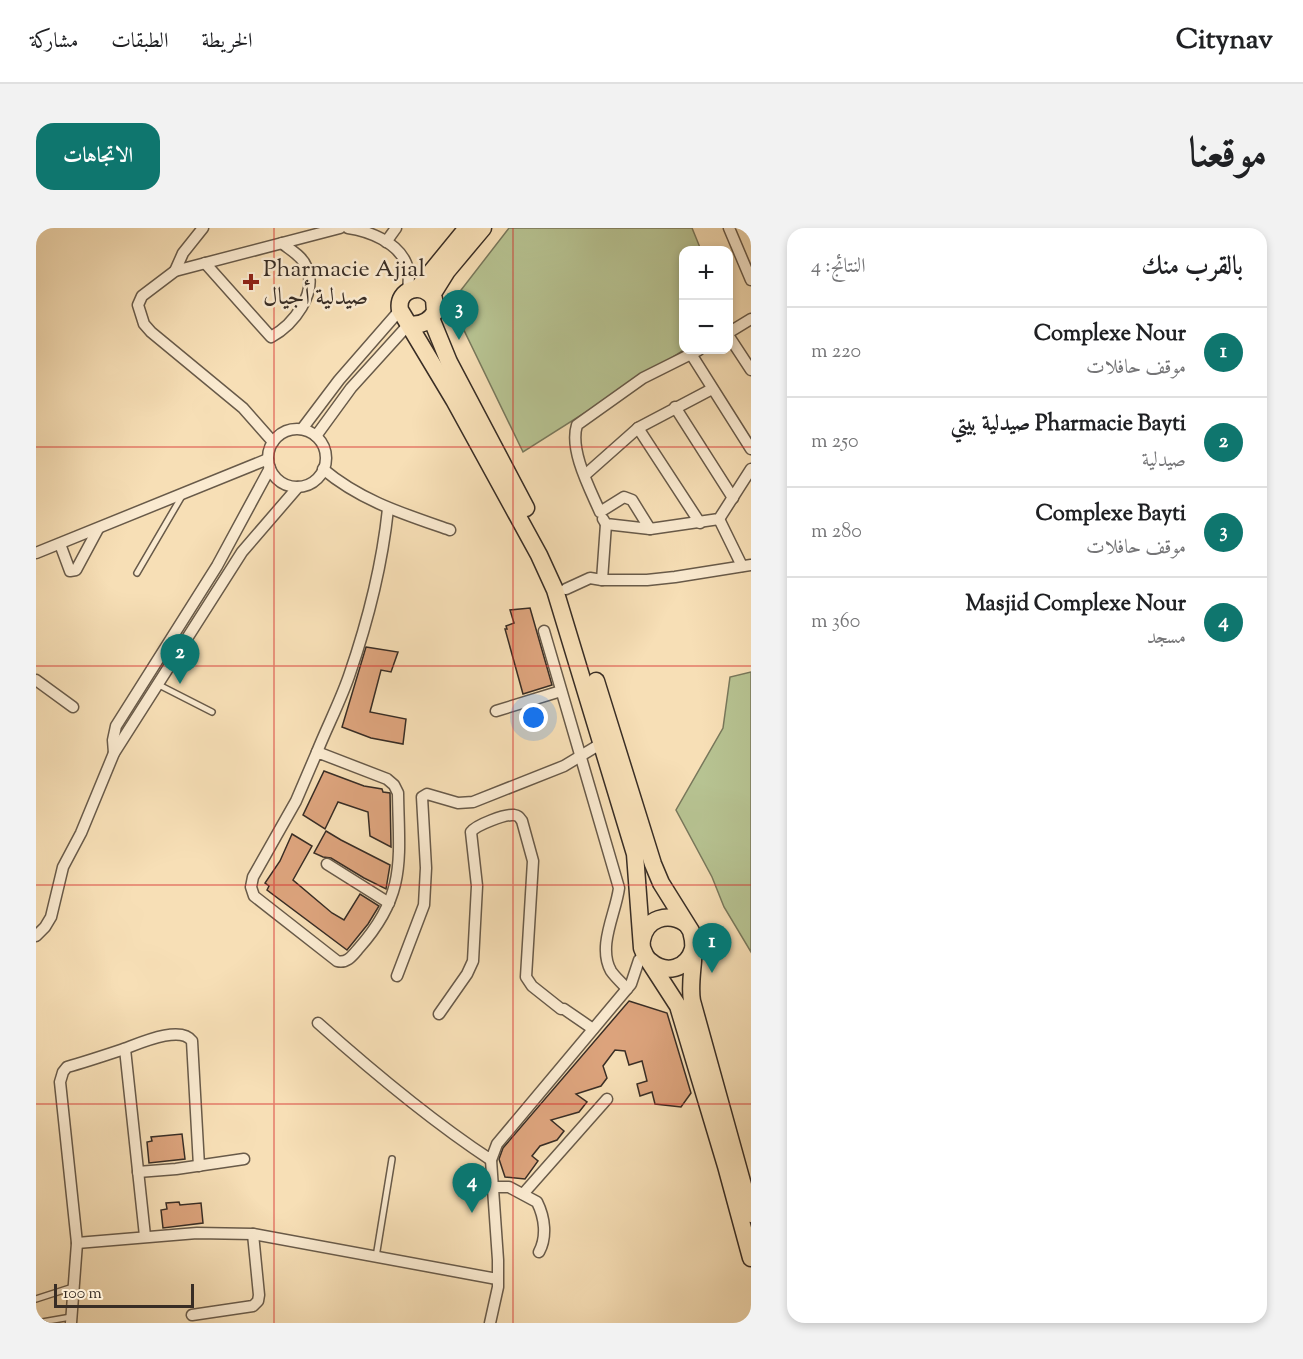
<!DOCTYPE html>
<html lang="ar">
<head>
<meta charset="utf-8">
<style>
  :root { --surface:#fff; --page:#f2f2f2; --text:#202124; --muted:#757577; --line:#e0e0e0; --accent:#0f766e }
  body { margin:0; font-family:"Sorts Mill Goudy",Amiri,serif; background:var(--page); color:var(--text); direction:rtl }
  .controls { position:absolute; right:18px; top:18px; display:grid; overflow:hidden; border-radius:12px; box-shadow:0 3px 9px #0003 }
  .controls button { width:54px; height:54px; display:grid; place-items:center; padding:0; border:0; border-bottom:2px solid var(--line); background:var(--surface); color:var(--text); font:30px sans-serif }
  .scale { position:absolute; left:18px; bottom:15px; width:140px; box-sizing:border-box; padding-left:6px; border:3px solid #382d25; border-top:0; font-size:16px; line-height:21px; white-space:nowrap; color:#382d25; -webkit-text-stroke:4px #faead0; paint-order:stroke }
  .you { position:absolute; left:498px; top:490px; width:21px; height:21px; margin:-15px; border:4px solid #fff; border-radius:50%; background:#1a73e8; box-shadow:0 0 0 9px #1a73e833 }
  .badge { display:grid; place-items:center; width:39px; height:39px; border-radius:50%; background:var(--accent); color:#fff; font-size:20px; font-weight:700 }
  .pin { position:absolute; translate:-50% -50px; filter:drop-shadow(0 2px 3px #0008) }
  .pin::after { content:''; position:absolute; top:32px; width:21px; height:18px; background:inherit; clip-path:polygon(0 0,100% 0,50% 100%) }
  .list { margin:0; padding:0; list-style:none }
  h2 { display:flex; justify-content:space-between; align-items:center; height:78px; margin:0; padding:0 24px; font-size:26px }
  h2 small { font-size:20px; font-weight:400; color:var(--muted) }
  .list li { display:grid; grid-template-columns:39px 1fr auto; gap:18px; align-items:center; box-sizing:border-box; height:90px; padding:0 24px; border-top:2px solid var(--line) }
  .list b { display:block; font-size:22px; white-space:nowrap }
  .list p { margin:0; font-size:20px; white-space:nowrap; color:var(--muted) }
  .list em { font-size:20px; font-style:normal; color:var(--muted) }
  .map { position:relative; flex:none; width:715px; height:1095px; overflow:hidden; direction:ltr; border-radius:18px }
  header { display:flex; align-items:center; gap:36px; box-sizing:border-box; height:84px; padding:0 30px; background:var(--surface); border-bottom:2px solid var(--line) }
  header strong { font-size:28px }
  nav { display:flex; gap:33px; margin-inline-start:auto; font-size:21px }
  .intro { display:flex; align-items:center; justify-content:space-between; box-sizing:border-box; height:144px; padding:0 36px }
  h1 { margin:0; font-size:42px }
  .button { padding:15px 27px; border-radius:18px; background:var(--accent); color:#fff; font-size:21px; font-weight:700 }
  main { display:flex; gap:36px; padding:0 36px }
  aside { flex:1; background:var(--surface); border-radius:18px; box-shadow:0 3px 9px #0003 }
  .map>svg:first-child { display:block }
</style>
</head>
<body>
<header>
<strong>Citynav</strong>
<nav><a>الخريطة</a><a>الطبقات</a><a>مشاركة</a></nav>
</header>
<div class="intro"><h1>موقعنا</h1><a class="button">الاتجاهات</a></div>
<main>
<aside>
<h2>بالقرب منك<small>النتائج: 4</small></h2>
<ul class="list">
<li><span class="badge">1</span><div><b>Complexe Nour</b><p>موقف حافلات</p></div><em>220 m</em></li>
<li><span class="badge">2</span><div><b>Pharmacie Bayti صيدلية بيتي</b><p>صيدلية</p></div><em>250 m</em></li>
<li><span class="badge">3</span><div><b>Complexe Bayti</b><p>موقف حافلات</p></div><em>280 m</em></li>
<li><span class="badge">4</span><div><b>Masjid Complexe Nour</b><p>مسجد</p></div><em>360 m</em></li>
</ul>
</aside>
<div class="map">
<svg width="715" height="1095" viewBox="0 0 715 1095">
  <rect width="100%" height="100%" fill="#f7dfb6"/>
  <filter id="stains"><feTurbulence type="fractalNoise" baseFrequency=".00333" numOctaves="4"/><feColorMatrix values="0 0 0 0 .2 0 0 0 0 .09 0 0 0 0 .02 0 0 0 .5 -.17"/></filter>
  <radialGradient id="worn" r=".72"><stop offset=".6" stop-color="#630" stop-opacity="0"/><stop offset="1" stop-color="#630" stop-opacity=".3"/></radialGradient>
  <g fill="#b7c392" stroke="#78785c" stroke-width="1.5">
    <path d="M473 0H656L665 22H648V122L487 224 424 94 422 66Z"/>
    <path d="M715 444V724L688 679 676 649 640 582 687 500 694 449Z"/>
  </g>
  <g fill="#dda47d" stroke="#382d25" stroke-width="1.5">
    <path d="M494 380 516 457 487 466 469 401H471L470 398 478 395 474 382Z"/>
    <path d="M330 419 362 424 355 444 345 442 334 484 370 491 367 516 335 510 306 499Z"/>
    <path d="M288 543 328 558 346 561 347 564 354 565 355 619 334 608 332 584 302 574 289 601 267 587Z"/>
    <path d="M290 603 305 612 354 637 350 661 328 650 295 630 287 629 278 625Z"/>
    <path d="M256 606 276 618 257 652 296 685 308 692 324 666 343 678 332 696 311 722 231 662 233 658 229 655 244 633Z"/>
    <path d="M593 773 631 785 655 865 645 879 619 876 616 864 604 868 601 856 611 853 606 833 593 837 589 823 579 822 567 838 571 850 565 858 540 866 551 874 543 884 515 892 528 903 521 912 504 918 496 928 502 933 489 951 469 949 463 931 467 920Z"/>
    <path d="M146 906 149 931 113 935 111 914 116 913 115 909Z"/>
    <path d="M143 974 144 977 165 975 167 995 127 1000 125 982 131 981 130 975Z"/>
  </g>
  <g fill="none" stroke-linecap="round" stroke-linejoin="round">
    <g stroke="#685a49" stroke-width="8">
      <g id="lane">
        <path d="M101 345 146 268"/>
        <path d="M123 457 176 484"/>
        <path d="M340 1029 356 931"/>
        <path d="M0 1071 37 1059"/>
        <path d="M0 1095 35 1089"/>
      </g>
    </g>
    <g stroke="#685a49" stroke-width="13">
      <g id="street">
        <path d="M312 0C333 3 361 14 370 35 374 44 373 54 372 63"/>
        <path d="M693 0 715 52"/>
        <path d="M350 14 360 0"/>
        <path d="M169 35 235 109C257 97 283 65 270 38 266 28 254 22 246 15"/>
        <path d="M139 43 147 25 167 0"/>
        <path d="M692 105 715 91"/>
        <path d="M692 107 715 142"/>
        <path d="M655 126 715 221"/>
        <path d="M639 179 697 270"/>
        <path d="M602 200 664 295"/>
        <path d="M266 201 303 152 364 82"/>
        <circle cx="261" cy="230" r="29"/>
        <path d="M280 208 315 160 373 96"/>
        <path d="M237 214 207 180 115 104 108 96 102 77 106 68 139 43 304 0"/>
        <path d="M287 241C325 273 368 286 414 302"/>
        <path d="M549 247 602 200 676 161"/>
        <path d="M567 291 570 296 614 301 683 291 715 241"/>
        <path d="M683 291 706 338"/>
        <path d="M570 296 566 352H611L639 349 715 337"/>
        <path d="M614 301 596 272 588 269 564 284C554 261 533 222 541 197L607 150 663 122"/>
        <path d="M24 316 34 343 40 342 62 301"/>
        <path d="M0 325 232 231"/>
        <path d="M530 361 554 350 566 352"/>
        <path d="M508 403 583 660C580 685 561 718 575 743 579 749 586 755 591 761"/>
        <path d="M0 452 37 479"/>
        <path d="M460 483 525 463"/>
        <path d="M281 524 351 551 358 557 362 565C363 631 371 666 323 720 317 727 311 736 301 733L218 668 215 659 217 649 260 573Z"/>
        <path d="M281 524C291 499 304 474 313 448 332 393 346 338 352 281"/>
        <path d="M78 525 77 512 80 498 181 338 234 240"/>
        <path d="M291 636 353 675"/>
        <path d="M0 708 9 699 15 689 27 639 45 605 78 525 206 324 262 259"/>
        <path d="M361 748 388 677 390 640 386 569 391 566 422 575 437 574 528 538 566 515"/>
        <path d="M403 786 431 746 437 733 441 658 435 604C440 597 469 586 478 587 483 588 483 589 486 593L497 633 490 749 496 758 525 781H528L557 801"/>
        <path d="M282 795C337 844 394 892 455 932L461 916 595 756 603 732 609 727"/>
        <path d="M89 821 109 1008"/>
        <path d="M102 944 140 941 208 931"/>
        <path d="M457 959H473L501 974C509 990 511 1009 503 1024"/>
        <path d="M487 966 571 871"/>
        <path d="M41 1015 161 1005 217 1006 461 1051"/>
        <path d="M156 1087 217 1078 222 1073 223 1067 217 1006"/>
        <path d="M35 1095 41 1015 24 854 27 844 31 839C49 834 67 828 85 822 100 817 144 796 156 813L163 938"/>
        <path d="M454 1095 462 1059V1032L455 932"/>
      </g>
    </g>
    <g stroke="#382d25" stroke-width="19">
      <g id="primary">
        <path d="M382 60 431 0"/>
        <path d="M396 67 411 43 447 0"/>
        <path d="M395 90 413 134 490 280"/>
        <path d="M373 96C384 98 393 94 399 84L398 71C387 53 360 61 364 82L418 172 503 327 519 362 599 626 606 720 609 727 642 778 690 938 715 1030"/>
        <path d="M560 453 617 636 625 655 655 703C662 725 652 750 656 773L715 986"/>
        <path d="M606 712C610 690 632 684 649 695"/>
        <path d="M614 733C630 747 651 741 657 721"/>
      </g>
    </g>
    <use href="#lane" stroke="#faead0" stroke-width="5"/>
    <use href="#street" stroke="#faead0" stroke-width="10"/>
    <use href="#primary" stroke="#f7dfb6" stroke-width="16"/>
  </g>
  <path fill="none" stroke="#d62828" stroke-width="1.5" stroke-opacity="0.55" d="M238 0V1095M477 0V1095M0 219H715M0 438H715M0 657H715M0 876H715"/>
  <path fill="#8f2418" stroke="#faead0" stroke-width="2" d="M212 45h6v6h6v6h-6v6h-6v-6h-6v-6h6z"/>
  <g text-anchor="middle" stroke-width="5" stroke-linejoin="round" paint-order="stroke">
    <g font-size="24" fill="#382d25" stroke="#faead0" text-anchor="start">
      <text x="227" y="48">Pharmacie Ajial<tspan x="227" dy="28">صيدلية أجيال</tspan></text>
    </g>
  </g>
  <rect width="100%" height="100%" filter="url(#stains)"/>
  <rect width="100%" height="100%" fill="url(#worn)"/>
</svg>
<div class="controls">
<button>+</button>
<button>−</button>
</div>
<div class="scale">100 m</div>
<div class="you"></div>
<div class="pin badge" style="left:676px;top:745px">1</div>
<div class="pin badge" style="left:144px;top:456px">2</div>
<div class="pin badge" style="left:423px;top:112px">3</div>
<div class="pin badge" style="left:436px;top:985px">4</div>
</div>
</main>
</body>
</html>
